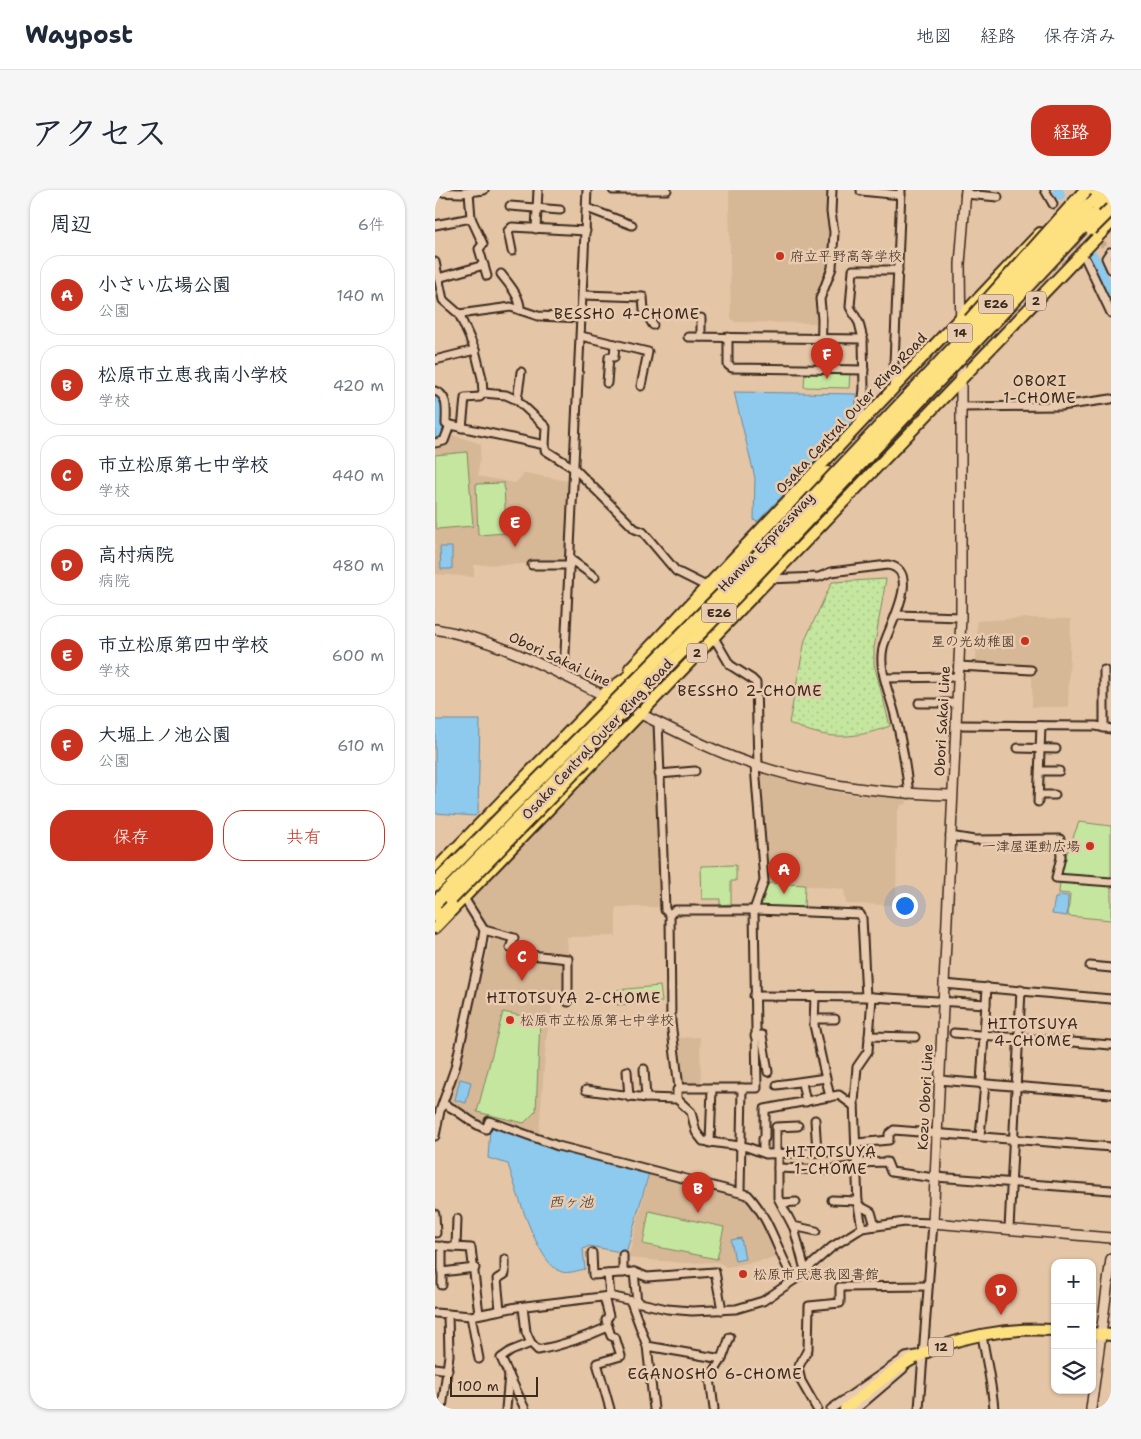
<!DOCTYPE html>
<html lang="ja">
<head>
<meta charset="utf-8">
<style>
  :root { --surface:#fff; --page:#f6f6f7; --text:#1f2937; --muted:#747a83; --line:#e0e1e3; --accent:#c8321e }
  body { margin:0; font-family:"Shantell Sans","Klee One",sans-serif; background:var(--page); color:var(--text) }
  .controls { position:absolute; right:15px; bottom:15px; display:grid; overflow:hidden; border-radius:10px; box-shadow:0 1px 4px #0004 }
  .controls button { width:45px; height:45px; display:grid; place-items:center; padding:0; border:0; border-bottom:1px solid var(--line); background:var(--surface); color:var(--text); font:25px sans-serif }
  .scale { position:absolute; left:15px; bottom:12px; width:88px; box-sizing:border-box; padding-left:5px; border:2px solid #3b2a1e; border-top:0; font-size:14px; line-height:18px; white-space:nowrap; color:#3b2a1e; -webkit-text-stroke:4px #e9cbb0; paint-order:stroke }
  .you { position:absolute; left:469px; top:715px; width:18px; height:18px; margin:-12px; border:4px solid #fff; border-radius:50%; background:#1a73e8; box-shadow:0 0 0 8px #1a73e833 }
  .badge { display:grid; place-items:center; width:32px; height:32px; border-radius:50%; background:var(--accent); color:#fff; font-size:16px; font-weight:700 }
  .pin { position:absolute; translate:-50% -41px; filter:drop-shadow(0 1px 2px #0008) }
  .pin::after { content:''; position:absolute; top:26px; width:18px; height:15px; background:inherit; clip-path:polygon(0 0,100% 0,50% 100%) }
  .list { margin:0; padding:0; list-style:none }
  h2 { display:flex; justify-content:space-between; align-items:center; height:65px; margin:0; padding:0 20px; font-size:21px }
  h2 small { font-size:16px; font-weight:400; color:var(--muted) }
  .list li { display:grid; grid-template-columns:32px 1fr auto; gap:15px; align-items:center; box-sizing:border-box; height:80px; margin:0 10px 10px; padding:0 10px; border:1px solid var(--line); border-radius:20px }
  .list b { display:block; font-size:19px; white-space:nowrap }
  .list p { margin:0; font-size:16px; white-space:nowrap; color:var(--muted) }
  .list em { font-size:16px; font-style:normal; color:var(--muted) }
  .actions { display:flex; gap:10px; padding:15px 20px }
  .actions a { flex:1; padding:11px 0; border:1px solid var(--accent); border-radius:20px; text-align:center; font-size:18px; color:var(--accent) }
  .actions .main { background:var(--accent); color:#fff }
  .icon { flex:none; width:28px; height:28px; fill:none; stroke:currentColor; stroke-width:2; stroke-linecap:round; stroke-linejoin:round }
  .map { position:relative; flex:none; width:676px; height:1219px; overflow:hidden; border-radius:20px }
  header { display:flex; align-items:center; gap:30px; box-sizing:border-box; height:70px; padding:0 25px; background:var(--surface); border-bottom:1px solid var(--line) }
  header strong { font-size:24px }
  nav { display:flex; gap:28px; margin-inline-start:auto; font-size:18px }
  .intro { display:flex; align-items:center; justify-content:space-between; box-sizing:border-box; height:120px; padding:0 30px }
  h1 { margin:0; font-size:35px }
  .button { padding:12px 22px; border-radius:20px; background:var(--accent); color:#fff; font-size:18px; font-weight:700 }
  main { display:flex; gap:30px; padding:0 30px }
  aside { flex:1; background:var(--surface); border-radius:20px; box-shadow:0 1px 4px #0004 }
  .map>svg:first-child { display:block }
</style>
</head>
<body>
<header>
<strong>Waypost</strong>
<nav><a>地図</a><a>経路</a><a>保存済み</a></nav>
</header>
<div class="intro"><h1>アクセス</h1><a class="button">経路</a></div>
<main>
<aside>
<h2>周辺<small>6件</small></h2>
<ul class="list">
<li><span class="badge">A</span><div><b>小さい広場公園</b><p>公園</p></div><em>140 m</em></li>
<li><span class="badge">B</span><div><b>松原市立恵我南小学校</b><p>学校</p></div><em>420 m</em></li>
<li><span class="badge">C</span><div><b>市立松原第七中学校</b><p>学校</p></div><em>440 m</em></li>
<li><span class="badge">D</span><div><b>高村病院</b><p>病院</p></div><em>480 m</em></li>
<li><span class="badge">E</span><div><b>市立松原第四中学校</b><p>学校</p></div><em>600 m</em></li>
<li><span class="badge">F</span><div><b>大堀上ノ池公園</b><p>公園</p></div><em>610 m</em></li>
</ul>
<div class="actions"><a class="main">保存</a><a>共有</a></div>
</aside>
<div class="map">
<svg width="676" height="1219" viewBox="0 0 676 1219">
  <defs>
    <pattern id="grass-dots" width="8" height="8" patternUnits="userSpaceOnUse" patternTransform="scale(1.25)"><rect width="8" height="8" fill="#c4e69f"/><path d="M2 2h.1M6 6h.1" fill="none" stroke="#a9c588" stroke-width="1.8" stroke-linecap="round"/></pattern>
  </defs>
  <rect width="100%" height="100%" fill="#e4c5a5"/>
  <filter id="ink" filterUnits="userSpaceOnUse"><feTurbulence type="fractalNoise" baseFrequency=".02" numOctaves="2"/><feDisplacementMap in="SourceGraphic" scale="10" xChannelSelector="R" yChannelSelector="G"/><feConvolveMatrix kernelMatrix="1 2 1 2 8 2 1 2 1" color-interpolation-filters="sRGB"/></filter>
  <g filter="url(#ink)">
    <g fill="#d6b796">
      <path d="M294 0H394L392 15 398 46 396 73 382 108 385 133 300 132 296 128Z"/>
      <path d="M18 245 46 254 43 286 80 293 90 283 137 292 132 373 39 375V387L0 384V256L11 255Z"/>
      <path d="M591 428 636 429 633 517H597V476L541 474 542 431Z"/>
      <path d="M205 524 222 532 228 717H181V746L132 747 133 768 105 766 76 757 80 747 49 739 29 708Z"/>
      <path d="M324 583 409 604 473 608 471 614 466 615 462 622 461 715 411 714 409 699 331 692Z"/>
      <path d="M57 745 75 750 83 766 130 772 131 809 119 807 111 851 104 943 53 927 50 935 40 931 25 917 13 913Z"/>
      <path d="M265 847 266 893H248L245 892 240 848Z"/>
      <path d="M215 982 294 1005 310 1007 331 1036 340 1068 292 1077 283 1072 250 1073 193 1068Z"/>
    </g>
    <path fill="url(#grass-dots)" stroke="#80885e" d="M451 389 439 458V474L455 536C417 550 391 550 354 533L370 450 397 392Z"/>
    <g fill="#c4e69f" stroke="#80885e">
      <path d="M370 181H415L414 198 369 197Z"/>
      <path d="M32 262 38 336 2 339 0 333V265Z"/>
      <path d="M69 293 71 343 43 345 41 294Z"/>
      <path d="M644 632 676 636V688L626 685 627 676Z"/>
      <path d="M301 675V691H296V714L285 715V709H267L266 676Z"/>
      <path d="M625 691 676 695V730L633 726 635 704 624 703Z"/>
      <path d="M333 693 370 695 369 718 327 717 324 713Z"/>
      <path d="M225 796 227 812 182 815 181 800Z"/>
      <path d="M68 822 105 830 101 921 89 933 42 922Z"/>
      <path d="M214 1021 289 1037 282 1069 208 1054Z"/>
    </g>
    <g fill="#8ecaee" stroke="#6d8a9b">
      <path d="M299 202 421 204 419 232 322 332 319 330 320 288Z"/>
      <path d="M0 205 7 206 10 240 7 249 0 250Z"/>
      <path d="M5 357H17V379H6Z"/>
      <path d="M0 530H45L43 622 40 626 0 623Z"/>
      <path d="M623 705 633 706 632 726 617 724 620 708H623Z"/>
      <path d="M25 889 36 892 31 913 20 910Z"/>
      <path d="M59 937 123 958 214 983 191 1063 154 1056 148 1059 150 1079C144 1080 133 1084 127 1082 102 1075 81 998 73 974L53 968 55 938Z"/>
      <path d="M306 1048 310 1069 300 1071 296 1050Z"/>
    </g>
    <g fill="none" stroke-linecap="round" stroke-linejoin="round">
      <g stroke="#8ecaee" stroke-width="10">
        <path d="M623 0 625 5"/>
        <path d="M658 66 676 102"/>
      </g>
      <g stroke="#c2a68a" stroke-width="7" stroke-dasharray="7 3.5" stroke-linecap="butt">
        <path d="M662 44 669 56"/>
        <path d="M636 45 649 66"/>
      </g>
      <g stroke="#3b2a1e" stroke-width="11">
        <g id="minor">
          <path d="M178 0H232"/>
          <path d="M610 0 618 14"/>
          <path d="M426 1 466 5"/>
          <path d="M0 2 26 3 49 0"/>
          <path d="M34 2 36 28 48 54 44 59 52 86"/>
          <path d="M530 4 563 7"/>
          <path d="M75 16 125 20"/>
          <path d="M152 18 197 35"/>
          <path d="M0 35 36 28"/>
          <path d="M101 39 103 0"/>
          <path d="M77 61 73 41 77 37 151 41"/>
          <path d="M675 62 671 68 676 79"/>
          <path d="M651 70 676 123"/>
          <path d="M0 72 8 110 24 124 40 160 47 188 48 203 45 207 30 208 27 238"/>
          <path d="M66 84C73 93 86 107 85 120"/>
          <path d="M3 88 49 75"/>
          <path d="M148 105 208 107 209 120 218 135"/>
          <path d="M24 124 76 117 103 126 147 128"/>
          <path d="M266 128V147"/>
          <path d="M146 146 213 162 206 196"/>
          <path d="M253 147 428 149"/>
          <path d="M293 147V175L297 178 429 180"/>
          <path d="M0 170 40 160"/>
          <path d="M386 179 387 129 385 109 397 78 399 42 396 22 397 0"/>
          <path d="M172 193 174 167H179L180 154"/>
          <path d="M458 199 466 0"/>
          <path d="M0 201C14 205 11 222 11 234L110 255V260L140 279 200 339 208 342 241 381 271 396"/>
          <path d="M48 203 71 205 82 210 111 237 110 255"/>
          <path d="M82 210 86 182"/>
          <path d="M526 217 626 216 676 209"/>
          <path d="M425 233 429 199 428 149 424 133 415 117 418 80H463"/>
          <path d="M0 253 9 251 15 235"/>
          <path d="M135 369 160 387"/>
          <path d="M97 375H135"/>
          <path d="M333 389 384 387 396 382 453 375C489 381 451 441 448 458 443 480 455 504 460 525 467 551 471 578 474 604"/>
          <path d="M462 425 526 427"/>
          <path d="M278 446 295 475 317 489 321 493 323 576"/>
          <path d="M523 476 596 480"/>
          <path d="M129 484 152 0"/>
          <path d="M450 488 523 487"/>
          <path d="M484 513H522"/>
          <path d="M223 532 230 720 235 724 236 832 244 898 242 900V909L256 922 261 942 268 951 312 957 331 964 422 961"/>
          <path d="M521 535 661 536 676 539"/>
          <path d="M669 538V480"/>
          <path d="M583 558 621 559"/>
          <path d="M605 581H624"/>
          <path d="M224 584 260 581"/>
          <path d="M604 605H620"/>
          <path d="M603 612 606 536"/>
          <path d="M515 646 539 650 625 649 626 667 621 688 676 692"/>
          <path d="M235 724 240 720H319L425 724 427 728 431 807"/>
          <path d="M49 740 79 748 75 758 86 761V764L133 769V812"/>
          <path d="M655 776 676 778"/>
          <path d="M509 794 676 809"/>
          <path d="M319 806 437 807 551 814"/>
          <path d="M380 806 379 835 395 907"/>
          <path d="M380 829H400"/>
          <path d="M519 843 676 855"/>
          <path d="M320 846 327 845 333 882"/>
          <path d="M434 846 480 847"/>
          <path d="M209 879 211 908"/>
          <path d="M192 881 194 907"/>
          <path d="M504 890 676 904"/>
          <path d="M367 893 371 912"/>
          <path d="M546 893 552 797"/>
          <path d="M342 895 391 888"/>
          <path d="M244 898H322L319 720 329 691 320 576"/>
          <path d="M151 900 211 908 242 909"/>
          <path d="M8 914C25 920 34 933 51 939L54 931 123 956 313 1005C336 1030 342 1061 359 1090"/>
          <path d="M380 930 382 962"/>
          <path d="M0 946 5 921 20 878 46 760 49 740 29 708"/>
          <path d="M545 946 550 894"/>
          <path d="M275 953 277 898"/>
          <path d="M422 953 454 950V944L459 940 676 957"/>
          <path d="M328 962V949L330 948V919L404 905 419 916"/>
          <path d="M341 964V937L363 936"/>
          <path d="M343 964V1008L359 1038 370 1080"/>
          <path d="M422 973 452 972 456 982 500 988"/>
          <path d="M343 978 393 980 422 976"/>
          <path d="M500 987 676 1000"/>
          <path d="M305 1001 307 898"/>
          <path d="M397 1010 423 1011"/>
          <path d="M346 1013 361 1012"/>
          <path d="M423 1015 436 1022 440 1036"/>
          <path d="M0 1024 1 1043"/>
          <path d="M358 1036 381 1041"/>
          <path d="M427 1038 423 1015 419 912 422 877 433 861 437 807"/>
          <path d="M574 1039 586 800"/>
          <path d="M0 1056 36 1058 44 1124"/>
          <path d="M7 1056V1095"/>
          <path d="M21 1057 22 1029"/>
          <path d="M157 1063 158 1085 199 1082 212 1087 280 1082 287 1120"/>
          <path d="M188 1065V1083"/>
          <path d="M7 1082 40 1078"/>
          <path d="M199 1082 202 1113"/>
          <path d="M173 1084 175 1106"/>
          <path d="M169 1107 174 1126 171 1130 176 1146 180 1147 186 1166 162 1173 175 1219"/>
          <path d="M196 1112 212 1156 219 1219"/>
          <path d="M88 1117 91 1142 96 1153 76 1161 66 1168 90 1219"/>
          <path d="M65 1120 62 1089 70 1084V1069"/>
          <path d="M0 1123 36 1126 82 1117 175 1106 232 1119 257 1121 301 1119 328 1111 359 1090 397 1057 427 1038 470 1032 498 1033 484 1219"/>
          <path d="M36 1126 44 1169"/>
          <path d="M547 1145C551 1170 557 1194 559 1219"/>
          <path d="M96 1153 103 1160C129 1155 149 1148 173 1137"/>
          <path d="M212 1156 287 1169"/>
          <path d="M0 1178 13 1180"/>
          <path d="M7 1219 14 1165 13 1124"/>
          <path d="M71 1219 74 1185"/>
          <path d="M279 1219 275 1188 287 1169 295 1147"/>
          <path d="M382 1219 366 1191 363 1178 373 1159 374 1116 405 1113V1097L493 1096"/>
          <path d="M396 1219 471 1167 481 1165"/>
          <path d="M421 1219 468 1179"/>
        </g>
      </g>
      <g stroke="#3b2a1e" stroke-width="12">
        <g id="secondary">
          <path d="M526 152 525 74 531 0"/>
          <path d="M526 165V427L498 1033 676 1048"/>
          <path d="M0 439C61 449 113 478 168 505 201 522 234 538 267 554 346 591 430 603 517 605"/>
          <path d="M656 1219 676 1069"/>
        </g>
      </g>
      <g stroke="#3b2a1e" stroke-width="14">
        <g id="primary">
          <path d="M195 478 605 43"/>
          <path d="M0 680 177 497"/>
          <path d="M0 738 676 33"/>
          <path d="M657 1143 676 1145"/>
          <path d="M410 1219C432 1202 454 1182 478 1169 520 1146 573 1137 620 1140"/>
        </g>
      </g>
      <g stroke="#3b2a1e" stroke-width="16">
        <g id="motorway">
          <path d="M653 15 666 0"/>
          <path d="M659 25 676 5"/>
          <path d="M172 502 194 487 393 283"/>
          <path d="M0 726 16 709"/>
        </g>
      </g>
      <use href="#minor" stroke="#e9cbb0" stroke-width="7"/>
      <use href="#secondary" stroke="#e9cbb0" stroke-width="9"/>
      <use href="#primary" stroke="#fde080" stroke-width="10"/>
      <use href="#motorway" stroke="#fde080" stroke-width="12"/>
      <g stroke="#3b2a1e" stroke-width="16" stroke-linecap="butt">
        <g id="motorway-bridge">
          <path d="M656 39 676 19"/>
          <path d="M535 130 651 0"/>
          <path d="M0 694 292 399 653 15"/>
          <path d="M16 709 150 571"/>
          <path d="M0 713 301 406 659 25"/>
        </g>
      </g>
      <use href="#motorway-bridge" stroke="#fde080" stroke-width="12"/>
    </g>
  </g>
  <g fill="#c8321e" stroke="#e9cbb0" stroke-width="2">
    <circle cx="345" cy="66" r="5"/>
    <circle cx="590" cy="451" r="5"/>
    <circle cx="655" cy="656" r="5"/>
    <circle cx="75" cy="830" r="5"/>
    <circle cx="308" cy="1084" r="5"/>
  </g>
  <g text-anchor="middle" stroke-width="5" stroke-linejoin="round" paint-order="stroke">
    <g fill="#e9cbb0" stroke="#6f5a4a" stroke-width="1">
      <rect x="591" y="101.5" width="20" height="19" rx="4"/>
      <rect x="543.5" y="104.5" width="35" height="19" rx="4"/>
      <rect x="512.5" y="133.5" width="25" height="19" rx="4"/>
      <rect x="266.5" y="413.5" width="35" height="19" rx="4"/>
      <rect x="252" y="453.5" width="20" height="19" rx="4"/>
      <rect x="493.5" y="1147.5" width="25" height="19" rx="4"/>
    </g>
    <g font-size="12" font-weight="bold" fill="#3b2a1e">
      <text x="601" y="115">2</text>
      <text x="561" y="118">E26</text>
      <text x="525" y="147">14</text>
      <text x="284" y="427">E26</text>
      <text x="262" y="467">2</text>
      <text x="506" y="1161">12</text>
    </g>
    <g font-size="14" fill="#3b2a1e" stroke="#e9cbb0" text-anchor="start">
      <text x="355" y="71">府立平野高等学校</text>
      <text x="580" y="456" text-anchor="end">星の光幼稚園</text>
      <text x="645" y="661" text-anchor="end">一津屋運動広場</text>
      <text x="85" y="835">松原市立松原第七中学校</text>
      <text x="318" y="1089">松原市民恵我図書館</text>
    </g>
    <g font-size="14" fill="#3b2a1e" stroke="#e9cbb0">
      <text transform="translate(416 223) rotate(-47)" y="5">Osaka Central Outer Ring Road</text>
      <text transform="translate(331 352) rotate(-46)" y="5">Hanwa Expressway</text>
      <text transform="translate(125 469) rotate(25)" y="5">Obori Sakai Line</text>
      <text transform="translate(507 531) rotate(-87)" y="5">Obori Sakai Line</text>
      <text transform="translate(162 549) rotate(-47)" y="5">Osaka Central Outer Ring Road</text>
      <text transform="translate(490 907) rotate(-87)" y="5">Kozu Obori Line</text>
    </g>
    <g font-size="15" letter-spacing="1" fill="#3b2a1e" stroke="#e9cbb0">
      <text x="192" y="129">BESSHO 4-CHOME</text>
      <text x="605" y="196">OBORI<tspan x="605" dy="17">1-CHOME</tspan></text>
      <text x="315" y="506">BESSHO 2-CHOME</text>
      <text x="139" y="813">HITOTSUYA 2-CHOME</text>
      <text x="598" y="839">HITOTSUYA<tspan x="598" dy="17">4-CHOME</tspan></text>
      <text x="396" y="967">HITOTSUYA<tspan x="396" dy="17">1-CHOME</tspan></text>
      <text x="280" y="1189">EGANOSHO 6-CHOME</text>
    </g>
    <g font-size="15" font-style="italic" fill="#433a33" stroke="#e9cbb0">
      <text x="136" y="1017">西ヶ池</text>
    </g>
  </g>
</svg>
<div class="controls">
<button>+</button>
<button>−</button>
<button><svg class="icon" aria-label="layers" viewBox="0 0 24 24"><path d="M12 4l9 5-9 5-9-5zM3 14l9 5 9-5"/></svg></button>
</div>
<div class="scale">100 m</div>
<div class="you"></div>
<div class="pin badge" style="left:349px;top:704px">A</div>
<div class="pin badge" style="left:263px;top:1023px">B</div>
<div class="pin badge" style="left:87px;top:791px">C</div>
<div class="pin badge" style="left:566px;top:1125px">D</div>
<div class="pin badge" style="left:80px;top:357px">E</div>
<div class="pin badge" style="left:392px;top:189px">F</div>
</div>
</main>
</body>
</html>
